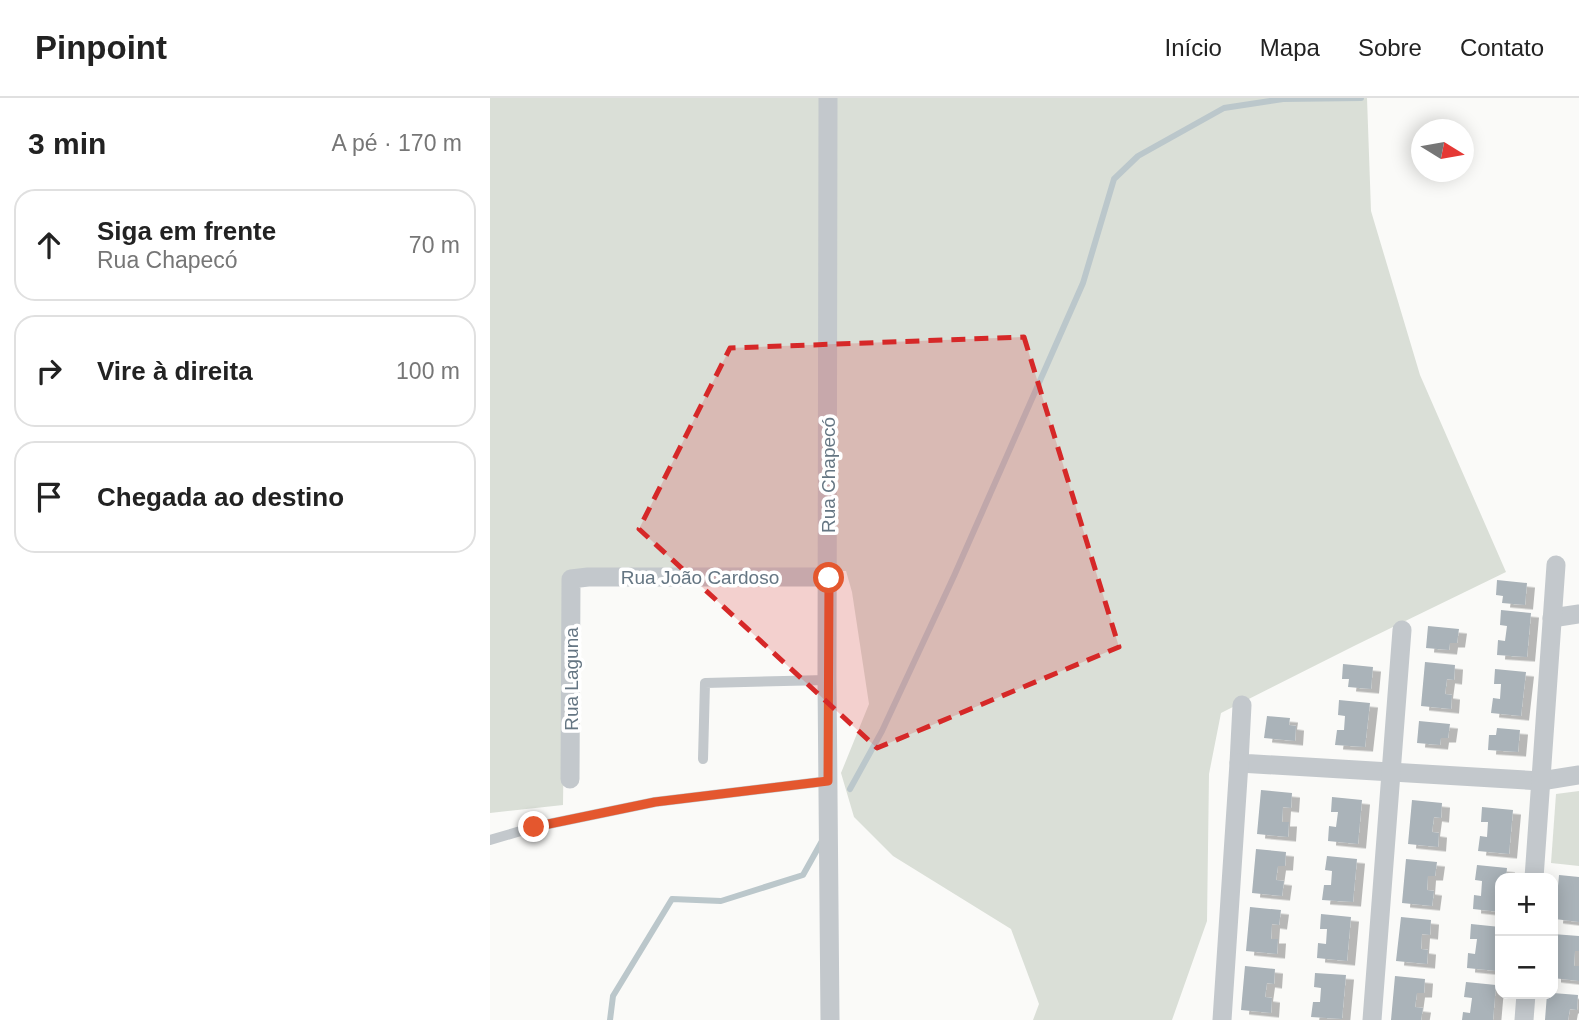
<!DOCTYPE html>
<html lang="pt">
<head>
<meta charset="utf-8">
<style>
  :root { --surface:#fff; --page:#f6f6f6; --text:#222; --muted:#767676; --line:#e0e0e0 }
  body { margin:0; font-family:Helvetica,sans-serif; background:var(--page); color:var(--text) }
  .controls { position:absolute; right:21px; bottom:21px; display:grid; overflow:hidden; border-radius:14px; box-shadow:0 4px 18px #0003 }
  .controls button { width:63px; height:63px; display:grid; place-items:center; padding:0; border:0; border-bottom:2px solid var(--line); background:var(--surface); color:var(--text); font:35px sans-serif }
  .compass { position:absolute; left:921px; top:21px; width:63px; height:63px; border-radius:50%; background:var(--surface); box-shadow:0 4px 18px #0003; rotate:101deg }
  .stop { position:absolute; width:21px; height:21px; margin:-16px; border:5px solid #e4572e; border-radius:50%; background:#fff }
  .stop.end { background:#e4572e; border-color:#fff; box-shadow:0 2px 7px #0008 }
  .list { margin:0; padding:0; list-style:none }
  h2 { display:flex; justify-content:space-between; align-items:center; height:91px; margin:0; padding:0 28px; font-size:30px }
  h2 small { font-size:23px; font-weight:400; color:var(--muted) }
  .list li { display:grid; grid-template-columns:46px 1fr auto; gap:21px; align-items:center; box-sizing:border-box; height:112px; margin:0 14px 14px; padding:0 14px; border:2px solid var(--line); border-radius:21px }
  .list b { display:block; font-size:26px; white-space:nowrap }
  .list p { margin:0; font-size:23px; white-space:nowrap; color:var(--muted) }
  .list em { font-size:23px; font-style:normal; color:var(--muted) }
  .icon { flex:none; width:38px; height:38px; fill:none; stroke:currentColor; stroke-width:2; stroke-linecap:round; stroke-linejoin:round }
  .map { position:relative; flex:none; width:1089px; height:922px; overflow:hidden }
  header { display:flex; align-items:center; gap:42px; box-sizing:border-box; height:98px; padding:0 35px; background:var(--surface); border-bottom:2px solid var(--line) }
  header strong { font-size:33px }
  nav { display:flex; gap:38px; margin-inline-start:auto; font-size:24px }
  main { display:flex }
  aside { flex:1; background:var(--surface) }
  .map>svg:first-child { display:block }
</style>
</head>
<body>
<header>
<strong>Pinpoint</strong>
<nav><a>Início</a><a>Mapa</a><a>Sobre</a><a>Contato</a></nav>
</header>
<main>
<aside>
<h2>3 min<small>A pé · 170 m</small></h2>
<ul class="list">
<li><svg class="icon" aria-label="ahead" viewBox="0 0 24 24"><path d="M12 20V5M6 11l6-6 6 6"/></svg><div><b>Siga em frente</b><p>Rua Chapecó</p></div><em>70 m</em></li>
<li><svg class="icon" aria-label="right" viewBox="0 0 24 24"><path d="M7 20v-9h11M14 6l5 5-5 5"/></svg><div><b>Vire à direita</b></div><em>100 m</em></li>
<li><svg class="icon" aria-label="arrive" viewBox="0 0 24 24"><path d="M6 21V4h12l-3 4 3 4H6"/></svg><div><b>Chegada ao destino</b></div></li>
</ul>
</aside>
<div class="map">
<svg width="1089" height="922" viewBox="0 0 1089 922">
  <defs>
    <filter id="shadow"><feDropShadow dx="8" dy="4.5" stdDeviation="0" flood-color="#0004"/></filter>
  </defs>
  <rect width="100%" height="100%" fill="#fafaf8"/>
  <g fill="#dadfd7">
    <path d="M0 0H877L881 113 930 277 1016 474 866 547 731 615 719 676 717 823 682 922H543L549 906 521 831 403 758 364 719 351 675 379 606 362 494 356 473H76L73 707 0 715Z"/>
    <path d="M1089 693V768L1061 765 1066 696Z"/>
  </g>
  <g fill="none" stroke-linecap="round" stroke-linejoin="round">
    <g stroke="#bbc7cb" stroke-width="6">
      <path d="M360 691 392 633 464 478 593 185 624 81 648 58 734 10 793 1 871 0"/>
      <path d="M120 922 123 898 182 801 231 803 313 777 332 743"/>
    </g>
  </g>
  <g fill="#aab3b9" filter="url(#shadow)">
    <path d="M1007 482 1037 485 1035 507 1012 505 1013 498 1006 497Z"/>
    <path d="M1011 512 1041 515 1037 559 1007 557 1008 542 1015 543 1017 528 1010 527Z"/>
    <path d="M938 528 969 531 967 545H960L959 552 936 550Z"/>
    <path d="M935 564 965 567 964 582 957 581 955 596 962 597 961 611 931 608Z"/>
    <path d="M853 566 883 569 881 591 858 589 859 581H852Z"/>
    <path d="M1005 571 1036 574 1031 618 1001 615 1003 600 1010 601 1011 586H1004Z"/>
    <path d="M849 602 880 605 875 649 845 647 847 632H854L855 618 848 617Z"/>
    <path d="M777 618 800 620 799 627 806 628 805 643 774 640Z"/>
    <path d="M929 623 960 626 958 640H951L950 647 927 645Z"/>
    <path d="M1007 630 1030 632 1028 654 998 652 999 637H1006Z"/>
    <path d="M771 692 802 695 801 710 793 709 792 724H799L798 739 767 736Z"/>
    <path d="M842 699 872 702 868 746 838 743 839 728 846 729 848 714H841Z"/>
    <path d="M922 702 952 705 951 720 944 719 942 734 949 735 948 749 918 746Z"/>
    <path d="M992 709 1023 712 1019 756 988 753 990 738 997 739 998 724H991Z"/>
    <path d="M766 751 796 754 795 768H788L786 782 794 783 792 798 762 795Z"/>
    <path d="M837 758 867 761 863 804 832 802 834 787H841L842 773 835 772Z"/>
    <path d="M916 761 947 764 945 778H938L937 792 944 793 942 808 912 805Z"/>
    <path d="M987 767 1017 770 1016 780H1010V814L983 811 984 797 991 798 992 783 985 782Z"/>
    <path d="M1069 777 1089 779V824L1065 821Z"/>
    <path d="M760 809 791 812 789 827 782 826 781 841H788L787 856 756 853Z"/>
    <path d="M831 816 861 819 857 863 827 860 828 845 836 846 837 831H830Z"/>
    <path d="M911 819 941 822 940 837 932 836 931 851 938 852 937 866 906 863Z"/>
    <path d="M981 826 1010 829 1007 873 977 870 978 855 985 856 987 841H980Z"/>
    <path d="M1063 836 1089 838V853H1085L1084 868H1089V883L1063 880Z"/>
    <path d="M755 868 785 871 784 886 777 885 775 899 782 900 781 915 751 912Z"/>
    <path d="M825 875 856 877 852 921 821 919 823 904H830L831 890 824 889Z"/>
    <path d="M905 878 935 881 934 895H927L925 909 933 910 931 922H901Z"/>
    <path d="M976 884 1006 887 1003 922H972L973 914 980 915 982 900 974 899Z"/>
    <path d="M1063 895 1088 897 1087 912 1080 911 1078 922H1055L1057 896Z"/>
  </g>
  <g fill="none" stroke-linecap="round" stroke-linejoin="round">
    <g stroke="#c3c8cc" stroke-width="10">
      <path d="M213 661 215 585 337 582"/>
      <path d="M0 742 44 729 165 704 338 683"/>
    </g>
    <g stroke="#c3c8cc" stroke-width="19">
      <path d="M338 0 337 582 340 922"/>
      <path d="M1062 520 1089 516"/>
      <path d="M752 607 749 665 1051 683 1089 677"/>
      <path d="M80 681 81 481 98 479H339"/>
      <path d="M1044 780 1066 467"/>
      <path d="M732 922 749 665"/>
      <path d="M882 922 912 532"/>
      <path d="M1034 922 1036 896"/>
    </g>
  </g>
  <g fill="none" stroke-linecap="round" stroke-linejoin="round">
    <path stroke="#e4572e" stroke-width="9" d="M44 729 165 704 338 683 339 480"/>
  </g>
  <path fill="#d62828" fill-opacity="0.2" stroke="#d62828" stroke-width="5" stroke-dasharray="14 9" stroke-linejoin="round" d="M534 239 629 549 387 650 149 431 240 250Z"/>
  <g text-anchor="middle" stroke-width="7" stroke-linejoin="round" paint-order="stroke">
    <g font-size="19" fill="#657683" stroke="#fff">
      <text transform="translate(338 377) rotate(-90)" y="7">Rua Chapecó</text>
      <text x="210" y="486">Rua João Cardoso</text>
      <text transform="translate(81 581) rotate(-90)" y="7">Rua Laguna</text>
    </g>
  </g>
</svg>
<div class="controls">
<button>+</button>
<button>−</button>
</div>
<svg class="compass" viewBox="-18 -18 36 36"><path d="M0-13l5 13h-10z" fill="#e53935"/><path d="M0 13l5-13h-10z" fill="#767676"/></svg>
<div class="stop" style="left:339px;top:480px"></div>
<div class="stop end" style="left:44px;top:729px"></div>
</div>
</main>
</body>
</html>
